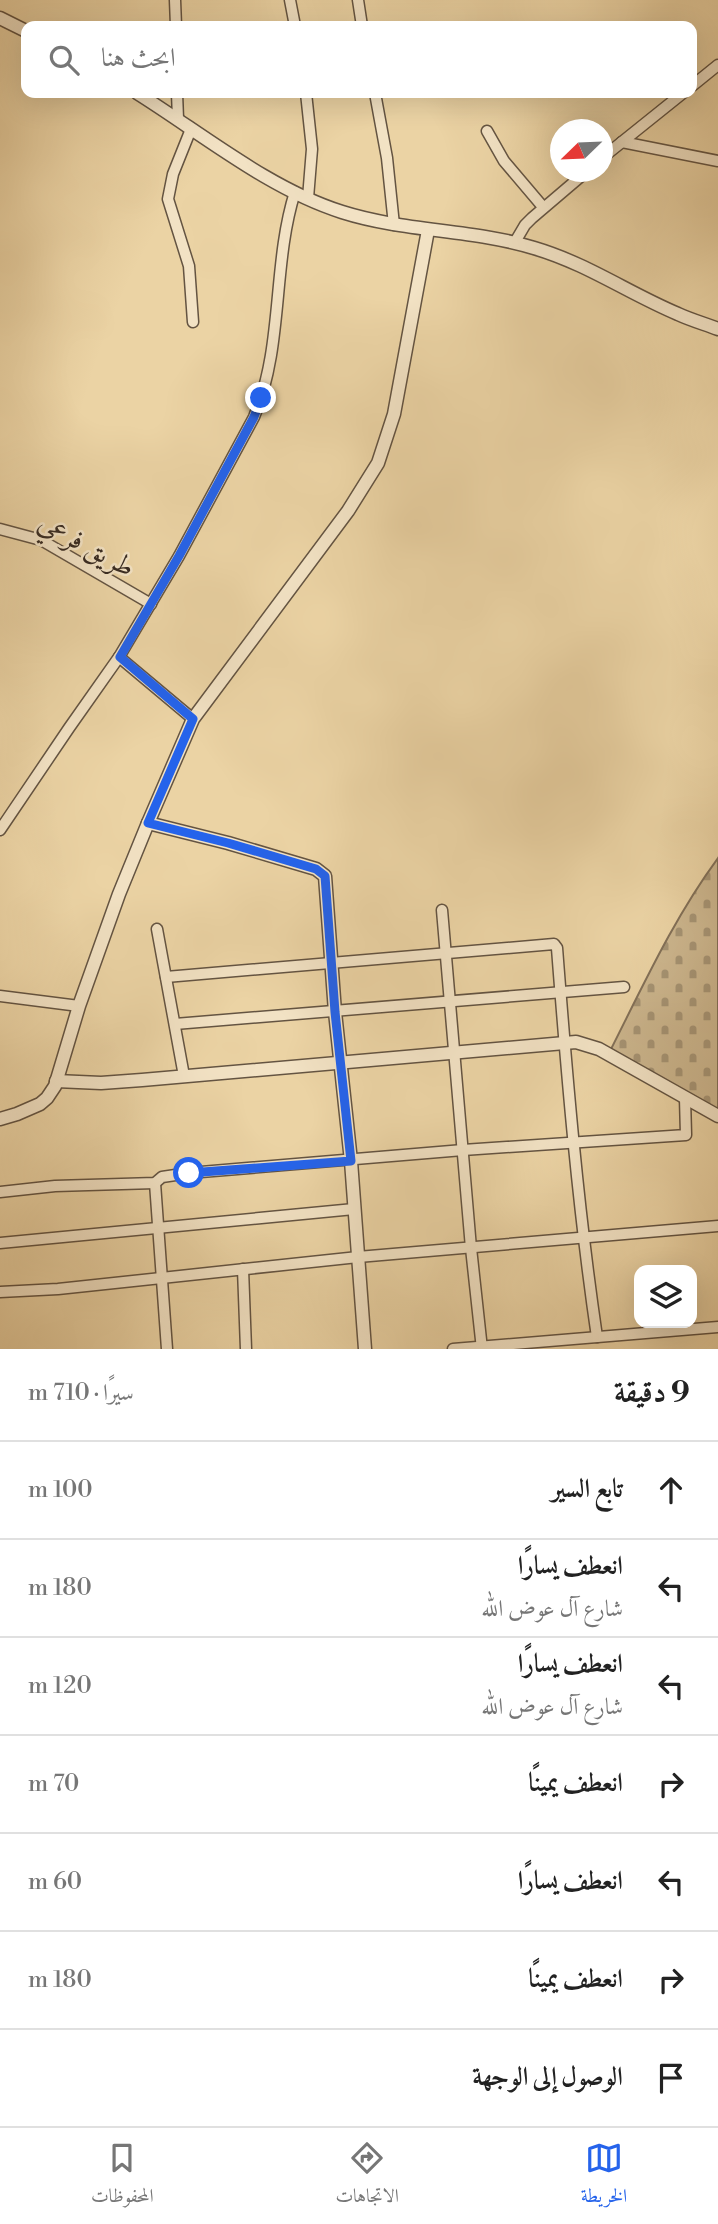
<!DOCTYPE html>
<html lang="ar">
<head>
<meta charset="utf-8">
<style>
  :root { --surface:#fff; --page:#f2f2f2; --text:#222; --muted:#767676; --line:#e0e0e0; --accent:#2563eb }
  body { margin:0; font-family:"Libre Bodoni",Amiri,serif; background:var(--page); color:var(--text); direction:rtl }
  .controls { position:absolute; right:21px; bottom:21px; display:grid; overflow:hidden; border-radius:14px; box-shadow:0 7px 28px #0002 }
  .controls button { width:63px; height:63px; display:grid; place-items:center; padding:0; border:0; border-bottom:2px solid var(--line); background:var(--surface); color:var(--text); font:35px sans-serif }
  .compass { position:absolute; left:550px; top:119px; width:63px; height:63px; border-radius:50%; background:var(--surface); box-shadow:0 7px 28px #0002; rotate:247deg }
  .stop { position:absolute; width:21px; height:21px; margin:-16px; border:5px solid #2563eb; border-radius:50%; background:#fff }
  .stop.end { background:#2563eb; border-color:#fff; box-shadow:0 2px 7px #0008 }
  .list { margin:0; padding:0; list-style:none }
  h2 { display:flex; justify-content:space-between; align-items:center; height:91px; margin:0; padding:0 28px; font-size:30px }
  h2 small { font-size:23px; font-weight:400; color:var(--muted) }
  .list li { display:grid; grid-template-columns:46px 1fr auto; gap:21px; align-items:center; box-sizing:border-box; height:98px; padding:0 28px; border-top:2px solid var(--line) }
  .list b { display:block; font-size:26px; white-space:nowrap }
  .list p { margin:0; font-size:23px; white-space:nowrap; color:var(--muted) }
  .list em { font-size:23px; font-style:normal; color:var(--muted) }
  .icon { flex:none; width:38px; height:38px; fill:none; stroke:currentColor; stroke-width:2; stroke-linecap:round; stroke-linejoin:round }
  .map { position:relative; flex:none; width:718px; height:1349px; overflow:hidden; direction:ltr }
  .search { position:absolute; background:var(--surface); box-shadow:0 7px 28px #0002; left:21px; right:21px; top:21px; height:77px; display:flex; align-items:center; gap:18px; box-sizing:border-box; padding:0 24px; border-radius:14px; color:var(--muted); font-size:26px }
  .sheet { height:777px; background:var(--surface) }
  nav { display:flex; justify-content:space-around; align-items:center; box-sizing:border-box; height:98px; border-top:2px solid var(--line); background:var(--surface); font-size:19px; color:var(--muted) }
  nav a { display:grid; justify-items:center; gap:4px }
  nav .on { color:var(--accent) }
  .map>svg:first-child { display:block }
</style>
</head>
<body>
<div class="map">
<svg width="718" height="1349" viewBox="0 0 718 1349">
  <defs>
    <pattern id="cemetery-stones" width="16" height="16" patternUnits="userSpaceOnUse" patternTransform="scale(1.75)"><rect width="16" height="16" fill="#ccb68e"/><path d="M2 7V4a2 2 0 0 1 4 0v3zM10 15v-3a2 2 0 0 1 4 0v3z" fill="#a69474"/></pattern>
  </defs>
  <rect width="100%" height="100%" fill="#ebd3a4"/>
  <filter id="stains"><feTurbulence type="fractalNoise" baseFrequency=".00286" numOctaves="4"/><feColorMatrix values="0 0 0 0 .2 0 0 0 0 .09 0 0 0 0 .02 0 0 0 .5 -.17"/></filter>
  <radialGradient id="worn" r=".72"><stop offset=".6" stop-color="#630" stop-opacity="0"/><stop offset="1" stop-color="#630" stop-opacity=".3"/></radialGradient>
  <path fill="url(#cemetery-stones)" stroke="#827058" stroke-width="2" d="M718 858V1115L608 1055C642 988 673 919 718 858Z"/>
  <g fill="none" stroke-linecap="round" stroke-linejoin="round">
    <g stroke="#645442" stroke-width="13">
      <g id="minor">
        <path d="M175 0 176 26"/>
        <path d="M290 0 295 26"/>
        <path d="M358 0 362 26"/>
        <path d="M692 86 718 65"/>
        <path d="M177 93 178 119"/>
        <path d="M306 93 312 149 308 198"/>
        <path d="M375 93 387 158 394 225"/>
        <path d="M191 129 173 174 168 199 189 266 193 322"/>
        <path d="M487 131 504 161 543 207"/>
        <path d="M622 142 718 161"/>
        <path d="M602 158 683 93"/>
        <path d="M515 242 525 225 532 218 586 172"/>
        <path d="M0 529 41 540 151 604"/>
        <path d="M119 657 193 719"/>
        <path d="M0 830 69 728 119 657 179 556 254 417C284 345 272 265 295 192"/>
        <path d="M442 910 471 1248 482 1349"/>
        <path d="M157 929 184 1076"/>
        <path d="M166 977 554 944 557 948C567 1078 578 1208 597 1337"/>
        <path d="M0 996 79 1006"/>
        <path d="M175 1024 624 987"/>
        <path d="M155 1183 167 1349"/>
        <path d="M0 1192 55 1186 155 1183 162 1177 189 1173 463 1150 686 1135 685 1098"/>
        <path d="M0 1243 354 1209"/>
        <path d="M243 1269 246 1349"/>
        <path d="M0 1292 58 1289 358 1257 718 1226"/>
        <path d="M453 1349 718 1327"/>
      </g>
    </g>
    <g stroke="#645442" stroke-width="15">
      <g id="tertiary">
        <path d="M0 18 26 31"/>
        <path d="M137 93C201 133 269 189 342 212 405 232 472 229 534 248 588 264 628 293 678 314 691 320 705 324 718 329"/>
        <path d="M148 823 228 843 316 869 325 876 335 1012 351 1161 365 1349"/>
        <path d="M56 1081 101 1083 142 1080 576 1042 599 1049 718 1116"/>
        <path d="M0 1119 17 1114 40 1104 47 1098 55 1086 79 1006 119 894 148 823 193 719 348 511 378 463 394 414 428 230"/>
      </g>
    </g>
    <use href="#minor" stroke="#f2e2c4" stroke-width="10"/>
    <use href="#tertiary" stroke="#f2e2c4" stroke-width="12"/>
  </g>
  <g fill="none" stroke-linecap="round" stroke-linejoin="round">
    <path stroke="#2563eb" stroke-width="9" d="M189 1173 351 1161 335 1012 325 876 316 869 228 843 148 823 193 719 120 657 179 556 254 417 261 398"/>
  </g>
  <g text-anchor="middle" stroke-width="5" stroke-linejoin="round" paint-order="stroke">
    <g font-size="28" fill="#372a21" stroke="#f2e2c4">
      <text transform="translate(87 544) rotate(28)" y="10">طريق فرعي</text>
    </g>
  </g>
  <rect width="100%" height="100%" filter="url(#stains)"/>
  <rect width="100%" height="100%" fill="url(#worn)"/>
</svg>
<div class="controls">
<button><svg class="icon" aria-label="layers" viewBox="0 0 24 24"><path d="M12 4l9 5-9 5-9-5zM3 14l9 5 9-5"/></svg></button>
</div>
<svg class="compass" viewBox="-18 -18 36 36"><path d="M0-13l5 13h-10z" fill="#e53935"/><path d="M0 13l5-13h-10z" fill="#767676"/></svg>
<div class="stop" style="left:189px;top:1173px"></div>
<div class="stop end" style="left:261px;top:398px"></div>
<div class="search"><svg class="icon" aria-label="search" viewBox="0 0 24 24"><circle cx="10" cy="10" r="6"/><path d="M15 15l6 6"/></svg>ابحث هنا</div>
</div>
<section class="sheet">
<h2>9 دقيقة<small>سيرًا · 710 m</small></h2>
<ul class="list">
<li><svg class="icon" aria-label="ahead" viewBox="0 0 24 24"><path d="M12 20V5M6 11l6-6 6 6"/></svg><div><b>تابع السير</b></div><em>100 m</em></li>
<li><svg class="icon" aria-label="left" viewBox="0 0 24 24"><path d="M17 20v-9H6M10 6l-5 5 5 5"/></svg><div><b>انعطف يسارًا</b><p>شارع آل عوض الله</p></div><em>180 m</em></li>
<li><svg class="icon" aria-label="left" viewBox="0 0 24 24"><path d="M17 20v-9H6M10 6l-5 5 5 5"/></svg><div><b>انعطف يسارًا</b><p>شارع آل عوض الله</p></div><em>120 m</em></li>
<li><svg class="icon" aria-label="right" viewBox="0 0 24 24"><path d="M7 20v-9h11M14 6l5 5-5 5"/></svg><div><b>انعطف يمينًا</b></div><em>70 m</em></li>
<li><svg class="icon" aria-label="left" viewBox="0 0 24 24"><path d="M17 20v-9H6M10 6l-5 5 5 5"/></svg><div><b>انعطف يسارًا</b></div><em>60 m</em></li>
<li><svg class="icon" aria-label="right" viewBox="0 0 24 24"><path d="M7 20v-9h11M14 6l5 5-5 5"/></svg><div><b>انعطف يمينًا</b></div><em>180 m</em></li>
<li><svg class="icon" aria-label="arrive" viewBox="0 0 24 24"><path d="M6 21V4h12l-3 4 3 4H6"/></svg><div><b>الوصول إلى الوجهة</b></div></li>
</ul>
</section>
<nav>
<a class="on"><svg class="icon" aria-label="map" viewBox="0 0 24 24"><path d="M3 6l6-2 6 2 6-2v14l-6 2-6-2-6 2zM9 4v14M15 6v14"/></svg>الخريطة</a>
<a><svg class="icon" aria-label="directions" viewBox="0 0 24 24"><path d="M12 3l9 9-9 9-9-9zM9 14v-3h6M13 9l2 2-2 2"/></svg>الاتجاهات</a>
<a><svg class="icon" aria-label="saved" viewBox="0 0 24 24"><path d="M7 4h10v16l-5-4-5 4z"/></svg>المحفوظات</a>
</nav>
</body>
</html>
